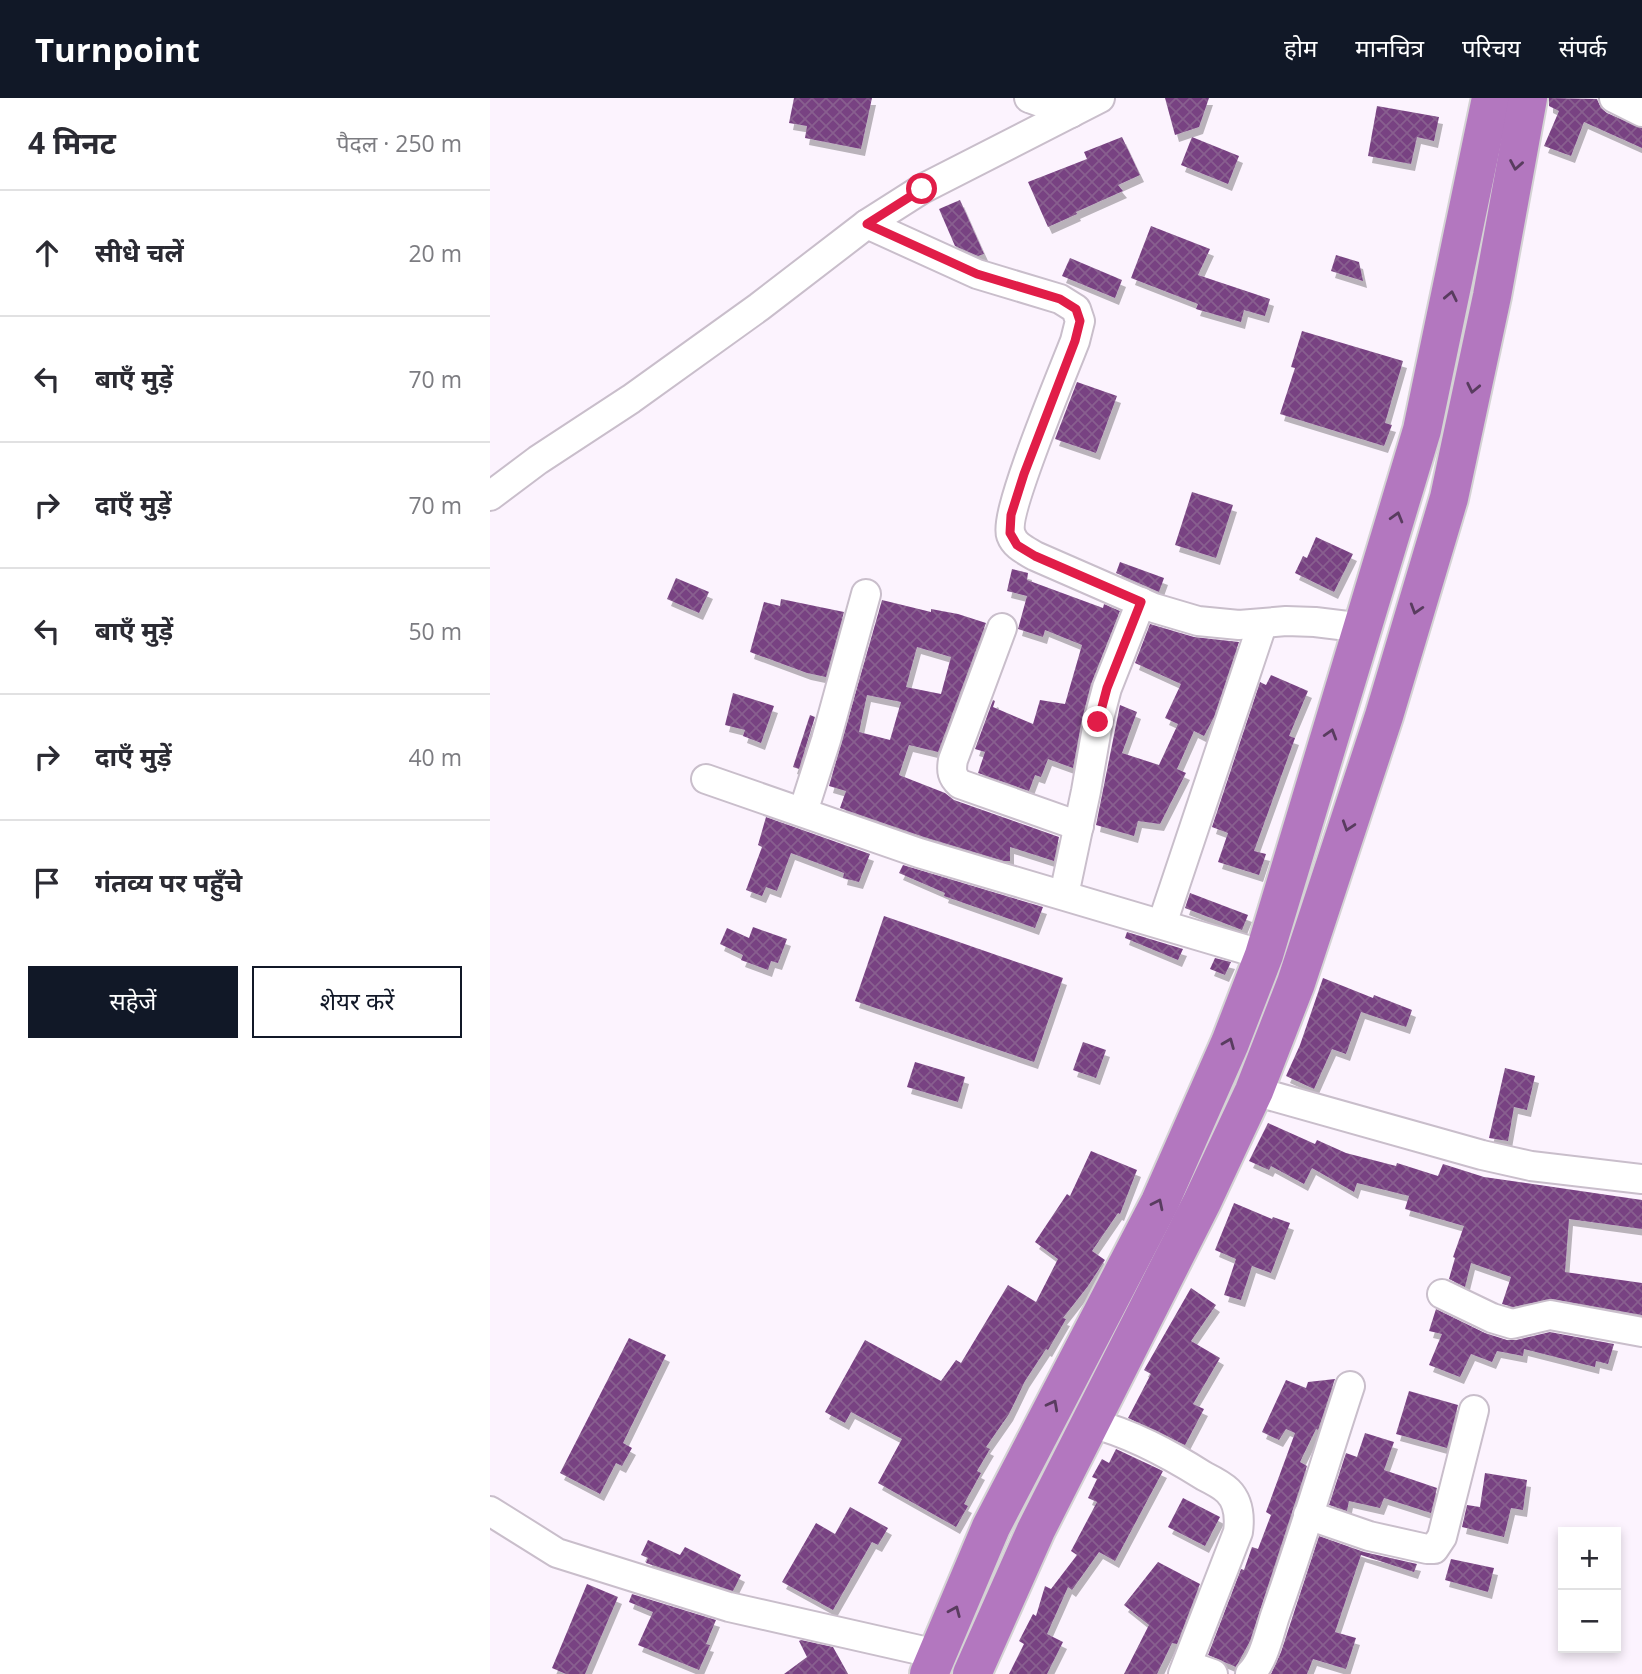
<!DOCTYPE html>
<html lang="hi">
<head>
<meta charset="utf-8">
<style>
  :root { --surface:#fff; --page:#f7f7f7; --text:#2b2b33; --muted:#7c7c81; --line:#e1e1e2; --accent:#111827 }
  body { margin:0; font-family:"Open Sans","Noto Sans Devanagari",sans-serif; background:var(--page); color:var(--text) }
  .controls { position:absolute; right:21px; bottom:21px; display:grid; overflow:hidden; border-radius:0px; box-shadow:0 4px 10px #0003 }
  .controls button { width:63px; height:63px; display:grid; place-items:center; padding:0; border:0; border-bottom:2px solid var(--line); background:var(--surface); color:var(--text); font:35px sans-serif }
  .stop { position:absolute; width:21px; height:21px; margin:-16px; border:5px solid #e11d48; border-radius:50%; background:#fff }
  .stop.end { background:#e11d48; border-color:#fff; box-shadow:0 2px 7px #0008 }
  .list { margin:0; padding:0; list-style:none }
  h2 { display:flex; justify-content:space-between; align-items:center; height:91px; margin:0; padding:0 28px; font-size:30px }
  h2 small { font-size:23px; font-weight:400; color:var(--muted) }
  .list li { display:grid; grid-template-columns:46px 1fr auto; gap:21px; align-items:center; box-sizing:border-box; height:126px; padding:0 28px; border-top:2px solid var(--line) }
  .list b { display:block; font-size:26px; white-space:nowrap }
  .list em { font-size:23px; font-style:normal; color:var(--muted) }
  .actions { display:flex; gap:14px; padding:21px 28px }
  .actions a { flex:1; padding:16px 0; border:2px solid var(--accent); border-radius:0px; text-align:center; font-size:24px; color:var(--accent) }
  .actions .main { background:var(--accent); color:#fff }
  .icon { flex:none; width:38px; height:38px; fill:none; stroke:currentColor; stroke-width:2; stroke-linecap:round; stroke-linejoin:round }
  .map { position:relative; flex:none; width:1152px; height:1576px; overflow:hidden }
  header { display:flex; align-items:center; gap:42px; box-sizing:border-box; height:98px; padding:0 35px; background:var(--accent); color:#fff }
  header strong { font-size:33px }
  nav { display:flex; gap:38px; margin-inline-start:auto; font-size:24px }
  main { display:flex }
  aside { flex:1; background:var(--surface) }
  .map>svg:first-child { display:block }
</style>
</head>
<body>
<header>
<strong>Turnpoint</strong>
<nav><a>होम</a><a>मानचित्र</a><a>परिचय</a><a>संपर्क</a></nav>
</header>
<main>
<aside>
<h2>4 मिनट<small>पैदल · 250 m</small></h2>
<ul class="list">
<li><svg class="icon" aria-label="ahead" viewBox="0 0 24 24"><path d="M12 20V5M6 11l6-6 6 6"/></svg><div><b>सीधे चलें</b></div><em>20 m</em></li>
<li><svg class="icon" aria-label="left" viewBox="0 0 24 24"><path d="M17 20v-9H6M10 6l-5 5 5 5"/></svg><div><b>बाएँ मुड़ें</b></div><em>70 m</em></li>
<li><svg class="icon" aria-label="right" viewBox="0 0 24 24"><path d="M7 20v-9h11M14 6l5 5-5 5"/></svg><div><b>दाएँ मुड़ें</b></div><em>70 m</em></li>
<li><svg class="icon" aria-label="left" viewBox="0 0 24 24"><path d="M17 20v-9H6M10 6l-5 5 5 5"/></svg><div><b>बाएँ मुड़ें</b></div><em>50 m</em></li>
<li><svg class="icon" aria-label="right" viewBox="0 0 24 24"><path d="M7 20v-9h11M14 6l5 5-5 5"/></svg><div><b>दाएँ मुड़ें</b></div><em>40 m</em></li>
<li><svg class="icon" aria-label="arrive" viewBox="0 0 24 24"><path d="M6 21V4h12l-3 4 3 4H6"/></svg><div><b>गंतव्य पर पहुँचे</b></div></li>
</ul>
<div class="actions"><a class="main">सहेजें</a><a>शेयर करें</a></div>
</aside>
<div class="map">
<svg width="1152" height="1576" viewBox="0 0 1152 1576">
  <defs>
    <pattern id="building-cross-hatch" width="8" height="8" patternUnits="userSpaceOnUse" patternTransform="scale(1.75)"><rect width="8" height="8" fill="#784282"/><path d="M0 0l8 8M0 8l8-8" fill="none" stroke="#885f8f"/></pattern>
    <filter id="shadow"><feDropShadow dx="4" dy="7" stdDeviation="0" flood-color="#0004"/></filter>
  </defs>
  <rect width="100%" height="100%" fill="#fcf3fe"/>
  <g fill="url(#building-cross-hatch)" fill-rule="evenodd" filter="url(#shadow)">
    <path d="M304 0H382L371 51 315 40 317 28 299 25Z"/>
    <path d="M675 0H719L709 29 685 37Z"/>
    <path d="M1059 0 1107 1 1111 10 1117 15 1152 30V50L1094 24 1081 58 1054 48 1069 13 1059 8Z"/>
    <path d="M887 8 949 19 944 43 927 39 921 66 878 58Z"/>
    <path d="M632 39 650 77 628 87 633 93 586 114 587 116 558 129 538 84 597 61 594 54Z"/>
    <path d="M702 39 749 58 738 86 691 67Z"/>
    <path d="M470 102 494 156 488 158 465 148 449 111Z"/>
    <path d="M661 128 720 151 708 177 780 201 775 218 754 212 751 224 706 211 708 206 641 180Z"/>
    <path d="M846 157 869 164 873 183 841 173Z"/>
    <path d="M580 160 632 182 625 200 572 178Z"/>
    <path d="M812 233 913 263 895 325 902 327 894 348 790 316 805 270 801 269Z"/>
    <path d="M587 284 627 298 606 355 565 341Z"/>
    <path d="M702 394 743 407 726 460 685 447Z"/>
    <path d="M826 439 863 456 844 494 805 475 813 458 817 460Z"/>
    <path d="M630 464 674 480 669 494 626 475Z"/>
    <path d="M522 471 538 475 537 482 613 510 614 506 630 513 601 586 592 621 583 670 558 661 551 679 545 677 539 693 488 675 495 654 485 651 503 602 505 603 503 609 543 626 550 602 575 606 592 547 555 532 553 539 528 531 537 498 517 493Z"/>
    <path d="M186 480 219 494 209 515 177 501Z"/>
    <path d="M291 501 354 514 336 579 317 575 260 554 274 504 290 508Z"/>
    <path d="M392 502 441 514V511L468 516 496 525 448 654 419 647 409 677 455 695 464 702 569 739 564 763 520 749V763H514L434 739 350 710 356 693 339 688ZM427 549 461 559 451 596 416 589ZM377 597 411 604 400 642 369 634Z"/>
    <path d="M660 526 704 539 749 544 724 619 714 638 704 633 687 671 696 675 670 726 648 723 644 738 606 727 630 607 647 614 632 655 669 667 688 626 675 620 691 586 645 565Z"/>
    <path d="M781 577 818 593 799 638 805 640 764 753 776 756 769 777 728 764 738 735 722 729 770 584 776 587Z"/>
    <path d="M243 595 284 608 271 645 253 638 255 632 235 627Z"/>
    <path d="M320 617 325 619 309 671 303 669Z"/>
    <path d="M276 719 380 756 369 784 353 780 354 775 301 755 287 793 276 789 272 798 256 792 272 749 268 747Z"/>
    <path d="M413 767 553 809 545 830 454 798 455 795 409 775Z"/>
    <path d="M700 795 758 817 752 832 695 810Z"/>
    <path d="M394 818 573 880 544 964 365 903Z"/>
    <path d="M263 829 297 841 288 865 281 863 278 872 251 862 253 857 230 846 237 830 259 840Z"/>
    <path d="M637 834 693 851 688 862 635 840Z"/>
    <path d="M725 860 741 864 735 877 720 871Z"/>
    <path d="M833 880 883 900 884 897 922 912 916 929 871 914 856 956 842 951 824 991 796 978 810 947Z"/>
    <path d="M593 944 616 952 606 980 583 972Z"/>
    <path d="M425 964 475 979 468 1004 417 989Z"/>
    <path d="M1015 970 1045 978 1037 1012 1024 1009 1018 1043 999 1040Z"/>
    <path d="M778 1025 825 1046 827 1042 856 1055 906 1068 907 1065 948 1078 953 1066 994 1079 1152 1102V1131L1079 1121 1075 1174 1152 1185V1217L1062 1201 1023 1209 1012 1206 1021 1179 981 1165 975 1189 959 1181 965 1160 963 1159 974 1128 915 1111 919 1098 867 1085 864 1094 822 1070 814 1086 781 1068 779 1072 759 1063Z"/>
    <path d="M601 1053 647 1072 630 1116 628 1115 602 1153 615 1162 598 1188 573 1220 576 1221 558 1252 556 1251 535 1283 519 1316 496 1349 500 1351 487 1373 491 1375 474 1406 478 1408 466 1429 388 1385 412 1341 361 1314 355 1325 335 1314 375 1242 451 1283 466 1262 471 1265 518 1187 546 1204 568 1161 545 1144 577 1096 580 1098Z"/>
    <path d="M744 1105 782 1121 783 1119 800 1125 781 1175 762 1168 751 1202 734 1197 746 1161 725 1152Z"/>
    <path d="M701 1190 726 1207 701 1243 730 1260 703 1306 714 1311 695 1347 638 1320 661 1276 654 1272Z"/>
    <path d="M946 1211 995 1235 1017 1242H1026L1060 1234 1124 1246 1118 1266 1106 1263 1105 1269 1034 1251 1033 1258 1007 1253 1002 1264 981 1256 970 1279 939 1267 952 1236 939 1233Z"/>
    <path d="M139 1240 176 1257 133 1345 142 1350 132 1368 126 1365 110 1396 70 1375Z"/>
    <path d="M845 1281 828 1332 826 1331 810 1364 817 1368 760 1543 746 1569 718 1557 751 1471 754 1472 762 1449 768 1451 781 1417 776 1414 805 1335 796 1331 789 1342 772 1334 796 1282 816 1290 818 1284Z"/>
    <path d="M919 1293 968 1307 957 1350 906 1336Z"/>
    <path d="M875 1335 904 1344 894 1372 947 1390 941 1415 894 1400 890 1410 859 1403 857 1413 839 1407 856 1355 867 1359Z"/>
    <path d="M626 1351 673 1373 625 1463 609 1454 582 1492 578 1489 557 1536 573 1544 557 1576H519L534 1546 529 1543 543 1516 546 1518 555 1488 561 1491 587 1457 581 1453 607 1404 598 1400 607 1381 602 1379 612 1361 619 1365Z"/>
    <path d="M995 1375 1037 1382 1033 1412 1021 1410 1014 1439 972 1429 977 1407 990 1409Z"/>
    <path d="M693 1400 730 1419 715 1448 678 1429Z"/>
    <path d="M360 1409 398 1430 388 1447 382 1444 343 1512 292 1484 326 1425 345 1436Z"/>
    <path d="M829 1438 874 1454 927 1466 924 1474 871 1457 845 1534 866 1540 856 1571 823 1561 817 1576H781L791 1554Z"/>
    <path d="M158 1442 190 1457 195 1449 251 1477 243 1493 156 1465 158 1460 151 1457Z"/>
    <path d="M961 1461 1004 1470 998 1494 955 1482Z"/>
    <path d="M668 1464 710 1486 687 1546 682 1545 667 1576H634L659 1527 634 1507Z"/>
    <path d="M97 1486 128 1499 95 1576H76L62 1570Z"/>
    <path d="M142 1496 226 1522 216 1546 220 1547 209 1572 148 1547 163 1514 139 1504Z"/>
    <path d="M311 1542 343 1549 358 1576H294L317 1559 309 1543Z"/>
  </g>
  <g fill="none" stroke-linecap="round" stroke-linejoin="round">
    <g stroke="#c9becb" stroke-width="32">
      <g id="minor">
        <path d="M539 0 581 15"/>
        <path d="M1124 0 1152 14"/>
        <path d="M377 126 487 176 570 201 586 211 590 223 585 243C574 272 513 416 521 437 525 448 535 452 545 458L664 510 708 523 749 527 796 523 825 524 874 530"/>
        <path d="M0 398 48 362 141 301 269 209 377 126 432 91 610 0"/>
        <path d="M512 530 463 662C461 673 462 679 470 686L589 728"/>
        <path d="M216 681 429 755 774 857"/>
        <path d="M313 714 336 642 376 496"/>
        <path d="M574 797 596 693 608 624 617 590 651 504"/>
        <path d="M672 826 772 527"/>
        <path d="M764 993 992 1057 1041 1068 1152 1081"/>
        <path d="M952 1196 1002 1220 1022 1226 1060 1217 1152 1234"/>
        <path d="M600 1325C641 1335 679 1356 714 1378 722 1382 732 1387 738 1393 749 1404 750 1419 748 1434L693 1576"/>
        <path d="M0 1413 67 1455 239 1509 447 1556"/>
        <path d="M818 1417 879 1438 937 1451H944L952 1439 984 1312"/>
        <path d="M697 1567 723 1576"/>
        <path d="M760 1576C774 1563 779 1536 785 1518 812 1442 835 1364 860 1288"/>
      </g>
    </g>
    <g stroke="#d4d3d4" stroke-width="42">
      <g id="highway">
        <path d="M439 1576 501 1429 670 1104 740 945 774 857 932 332 1001 0"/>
        <path d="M482 1576 546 1432 712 1104 764 993 806 885 894 618 959 400 1002 198 1038 0"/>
      </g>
    </g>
    <use href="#minor" stroke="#fff" stroke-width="28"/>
    <use href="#highway" stroke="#b377bf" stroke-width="38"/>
  </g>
  <defs><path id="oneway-chevron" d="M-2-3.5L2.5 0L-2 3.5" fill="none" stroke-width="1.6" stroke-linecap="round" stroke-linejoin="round" transform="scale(1.75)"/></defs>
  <g stroke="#593c5f">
    <use href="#oneway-chevron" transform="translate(1026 67) rotate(100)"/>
    <use href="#oneway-chevron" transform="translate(961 198) rotate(-78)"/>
    <use href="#oneway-chevron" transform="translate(983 290) rotate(102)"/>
    <use href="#oneway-chevron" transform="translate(907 419) rotate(-74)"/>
    <use href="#oneway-chevron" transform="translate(926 511) rotate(107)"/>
    <use href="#oneway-chevron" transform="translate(841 636) rotate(-73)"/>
    <use href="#oneway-chevron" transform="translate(858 728) rotate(108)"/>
    <use href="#oneway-chevron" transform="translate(739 945) rotate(-68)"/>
    <use href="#oneway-chevron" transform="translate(668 1106) rotate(-64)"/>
    <use href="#oneway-chevron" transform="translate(563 1307) rotate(-62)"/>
    <use href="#oneway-chevron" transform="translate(465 1513) rotate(-67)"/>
  </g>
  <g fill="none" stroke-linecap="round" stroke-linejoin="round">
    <path stroke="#e11d48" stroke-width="9" d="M432 91 377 126 487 176 570 201 586 211 590 223 585 243 534 376 521 417 520 435 527 447 545 458 651 504 617 590 608 624"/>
  </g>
</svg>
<div class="controls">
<button>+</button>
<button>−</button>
</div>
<div class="stop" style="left:432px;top:91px"></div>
<div class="stop end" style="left:608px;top:624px"></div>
</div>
</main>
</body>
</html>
